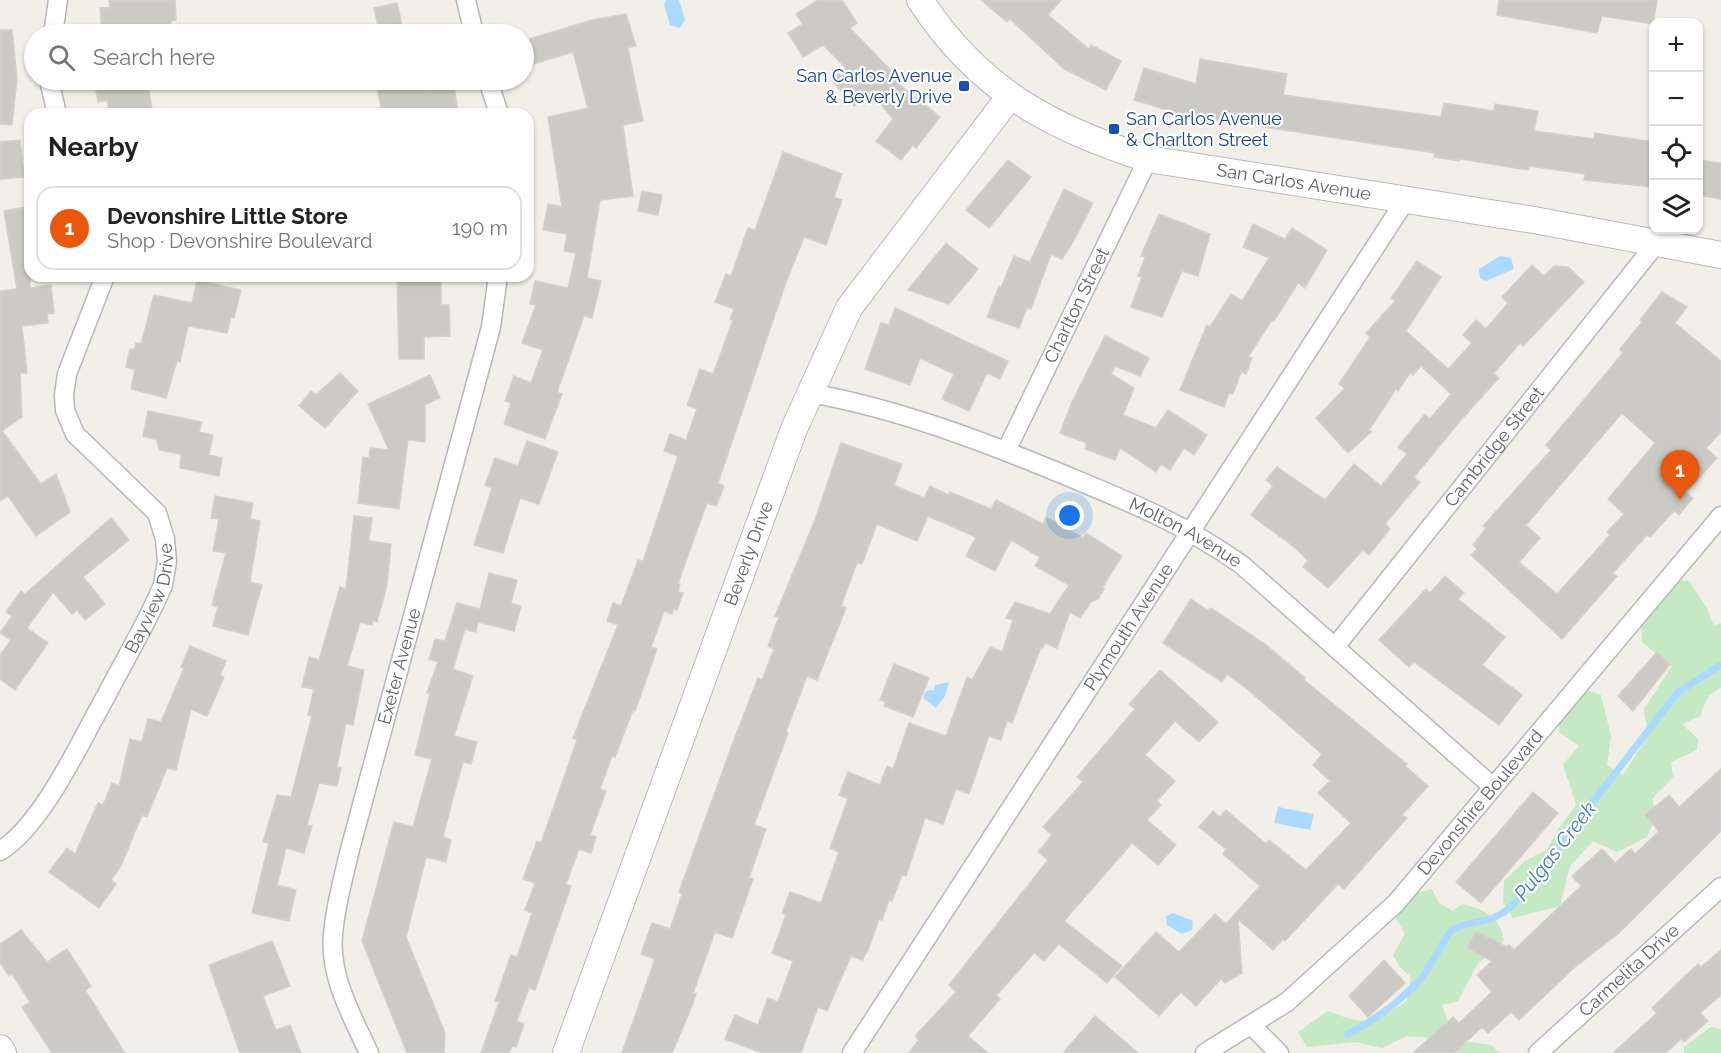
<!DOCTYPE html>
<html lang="en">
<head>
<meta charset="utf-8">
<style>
  :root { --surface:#fff; --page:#f2f2f2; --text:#222; --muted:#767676; --line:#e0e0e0; --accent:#ea580c }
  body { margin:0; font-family:Raleway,sans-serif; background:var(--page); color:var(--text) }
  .controls { position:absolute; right:18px; top:18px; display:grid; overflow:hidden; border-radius:12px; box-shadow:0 2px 4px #0004 }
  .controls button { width:54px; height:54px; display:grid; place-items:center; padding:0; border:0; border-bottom:2px solid var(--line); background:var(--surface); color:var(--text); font:30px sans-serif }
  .you { position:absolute; left:1070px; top:516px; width:21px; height:21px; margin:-15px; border:4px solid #fff; border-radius:50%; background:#1a73e8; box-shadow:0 0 0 9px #1a73e833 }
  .badge { display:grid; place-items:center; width:39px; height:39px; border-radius:50%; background:var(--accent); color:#fff; font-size:20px; font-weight:700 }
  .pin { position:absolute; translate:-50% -50px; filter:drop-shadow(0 2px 3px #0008) }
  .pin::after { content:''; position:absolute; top:32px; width:21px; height:18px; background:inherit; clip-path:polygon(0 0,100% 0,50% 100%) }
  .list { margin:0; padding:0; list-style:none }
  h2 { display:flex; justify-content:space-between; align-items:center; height:78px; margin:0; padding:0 24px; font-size:26px }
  h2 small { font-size:20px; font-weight:400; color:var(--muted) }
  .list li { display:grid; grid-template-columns:39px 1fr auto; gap:18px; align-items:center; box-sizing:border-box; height:84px; margin:0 12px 12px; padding:0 12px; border:2px solid var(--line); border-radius:18px }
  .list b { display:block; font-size:22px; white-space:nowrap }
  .list p { margin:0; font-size:20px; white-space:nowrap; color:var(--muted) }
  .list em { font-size:20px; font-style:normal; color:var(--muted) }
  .icon { flex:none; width:33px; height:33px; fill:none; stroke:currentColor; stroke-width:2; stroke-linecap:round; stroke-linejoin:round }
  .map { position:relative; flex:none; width:1721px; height:1053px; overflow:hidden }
  .search { position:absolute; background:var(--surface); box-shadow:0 2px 4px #0004; left:24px; top:24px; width:510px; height:66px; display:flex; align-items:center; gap:15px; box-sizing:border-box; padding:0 21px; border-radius:33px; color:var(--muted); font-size:22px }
  .panel { position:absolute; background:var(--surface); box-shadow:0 2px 4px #0004; left:24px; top:108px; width:510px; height:174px; border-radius:18px }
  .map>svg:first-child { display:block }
</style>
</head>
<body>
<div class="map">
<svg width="1721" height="1053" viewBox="0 0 1721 1053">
  <rect width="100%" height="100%" fill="#f1efe8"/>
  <g fill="#c5e8c5">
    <path d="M1662 578 1689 581 1707 608 1714 626 1721 623V687L1708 696 1700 716 1682 724 1698 739 1697 750 1671 762 1673 777 1652 799 1657 815 1647 837 1617 852 1593 841 1570 866 1560 906 1513 918 1503 902 1504 881 1525 861 1547 850 1559 828 1576 805 1563 764 1579 746 1559 732 1560 713 1583 689 1601 695 1611 736 1607 765 1623 775 1648 736 1644 709 1672 666 1642 642 1641 625Z"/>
    <path d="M1432 889 1439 903 1453 911 1462 904C1484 909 1500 917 1504 940L1477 965 1458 1001 1442 1005 1450 1026 1443 1039 1407 1036 1382 1048 1356 1042 1307 1047 1298 1032 1328 1011C1367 1026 1374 1025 1407 1000L1411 977 1400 967 1393 955 1405 934 1395 916 1412 894Z"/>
    <path d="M1711 1027 1721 1029V1053H1684V1047Z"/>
    <path d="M1464 1041 1491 1045 1499 1053H1453Z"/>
  </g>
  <g fill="#aadaff">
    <path d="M666 0H679L685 20 680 28 670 25 664 4Z"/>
    <path d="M1500 256 1511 258 1514 269 1486 281 1480 278 1479 269Z"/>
    <path d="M949 682 945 696 936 708 923 698 926 691 934 690 935 685Z"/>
    <path d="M1278 807 1314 814 1310 830 1274 823Z"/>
    <path d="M1173 913 1193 921 1192 930 1182 934 1167 925 1166 916Z"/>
  </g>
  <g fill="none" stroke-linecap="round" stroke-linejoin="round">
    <path stroke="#aadaff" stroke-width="7" d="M1347 1034C1373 1022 1400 1001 1420 980 1429 970 1447 933 1452 930 1476 917 1488 928 1514 904L1678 692 1721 665"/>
  </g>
  <g fill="#cccac5" stroke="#d6d1c6" stroke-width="1.5" fill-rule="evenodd">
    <path d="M109 0H175L176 20 171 21 172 28 139 31V34H102L100 8H110Z"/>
    <path d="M818 0H842L857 23 850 28 899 79 896 82 940 117 916 148 913 145 901 160 876 141 893 119 871 92 854 106 832 80 846 68 823 45 803 57 788 33 803 24 796 14Z"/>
    <path d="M981 0H1061L1048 15 1089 49 1091 45 1121 61 1106 90 1064 69 1010 19 1007 22Z"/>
    <path d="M1499 0H1657L1653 24 1602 16 1597 33 1497 15Z"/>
    <path d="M397 3 404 34H380L374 8Z"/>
    <path d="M626 14 636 46 628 48 643 121 623 125 633 196 600 200 587 278 601 281 592 318 584 316 557 392 562 394 545 439 504 424 511 403 505 401 514 376 531 383 543 350 522 343 536 305 530 304 535 281 568 288 576 253 564 251 567 234 543 230 548 204 562 207 548 117 588 108 573 52 533 64 526 40 592 20Z"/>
    <path d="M0 30H12L17 78 12 125 0 124Z"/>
    <path d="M1200 59 1287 74 1283 95 1441 117 1444 103 1494 111 1495 104 1538 111 1534 131 1594 139 1595 133 1653 142V187L1584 180 1585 174 1529 166 1528 170 1460 159 1459 161 1434 157 1435 153 1184 115 1134 100 1144 68 1196 84Z"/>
    <path d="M94 80H147L153 114H110L107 100 98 102Z"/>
    <path d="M376 80H427L429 90 454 86 458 111 438 114H382Z"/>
    <path d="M20 140 24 177 0 179V142Z"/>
    <path d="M783 152 842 174 834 197 842 200 826 245 804 237 785 285 718 483 724 486 716 506 707 503 678 583 680 584 678 592 683 593 677 610 673 609 672 614 664 611 651 647 657 649 635 711 633 710 615 757 612 756 600 789 606 791 590 835 596 837 591 853 579 849 566 884 571 886 535 990 529 988 517 1021 524 1024 516 1047 512 1046 509 1053H481L499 1002 495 1001 511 955 517 957 532 913 525 910 535 883 523 879 537 841 541 843 577 740 573 738 618 625 607 621 613 603 621 606 638 560 643 561 678 456 664 451 670 434 686 440 697 409 687 405 700 369 713 374 733 320 730 319 734 309 715 302 726 274 731 276 748 228 755 230Z"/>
    <path d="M1008 160 1031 177 989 228 966 210Z"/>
    <path d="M1698 160 1721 163V199L1698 195Z"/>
    <path d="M1064 189 1093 203 1073 242 1062 259 1051 254 1031 309 1027 308 1019 328 987 317 999 286 1001 288 1014 256 1030 262Z"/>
    <path d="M642 191 662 195 658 215 638 211Z"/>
    <path d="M30 206V288L51 285 54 313 47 314 48 323 22 326 27 373H20L22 417 2 431 41 484 56 474 70 512 36 536 8 496 0 501V291L17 289 4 211Z"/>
    <path d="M1159 214 1210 234 1198 276 1182 271 1162 317 1131 307 1142 277 1138 276 1145 257 1141 256Z"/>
    <path d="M1253 224 1285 239 1292 228 1327 250 1305 288 1298 283 1274 321 1272 320 1248 357 1252 358 1246 374 1241 372 1233 394 1229 393 1224 407 1180 390 1207 325 1210 327 1231 294 1242 301 1269 258 1243 247Z"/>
    <path d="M946 243 978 269 949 304 908 290Z"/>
    <path d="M1417 261 1441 277 1406 331 1448 369 1472 343 1463 335 1476 320 1486 329 1508 303 1502 297 1532 265 1544 276 1554 266 1568 267 1584 282 1523 346 1520 343 1494 373 1499 378 1460 421 1414 477 1420 482 1385 524 1390 529 1369 555 1363 550 1328 588 1303 567 1308 561 1298 550 1251 515 1273 486 1266 480 1277 467 1325 500 1354 464 1381 486 1407 454 1398 447 1425 414 1430 419 1451 394 1421 366 1413 375 1410 373 1398 391 1396 389 1369 430 1371 432 1348 453 1316 418 1345 388 1339 384 1370 337 1366 333 1395 301 1391 298Z"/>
    <path d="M397 276H441V305H449L450 336 424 337V359H399Z"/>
    <path d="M197 280 241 290 234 318 231 317 227 333 188 326 180 362 177 361 166 398 131 389 135 370 126 367 130 349 134 350 136 343 141 344 154 295 192 303Z"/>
    <path d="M1662 292 1687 307 1675 323 1721 361V432L1706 448 1717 458 1686 492 1693 498 1679 515 1674 511 1650 537 1647 535 1613 573 1617 576 1562 639 1471 555 1477 549 1473 545 1486 528 1483 526 1551 450 1546 445 1623 353 1620 349 1642 322 1640 320ZM1622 413 1655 443 1608 499 1624 514 1607 532 1610 535 1557 594 1519 562 1540 538 1526 525Z"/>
    <path d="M895 308 1008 361 1000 379 987 373 969 411 942 399 954 374 920 358 910 385 865 369 881 323 889 325Z"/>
    <path d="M1105 336 1149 358 1140 376 1115 366 1111 374 1134 388 1123 415 1156 428 1168 410 1207 435 1194 455 1184 448 1170 470 1161 464 1156 472 1120 448 1115 460 1085 449 1087 443 1060 433 1072 402Z"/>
    <path d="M340 373 358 391 325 428 299 406 311 391 316 395Z"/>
    <path d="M430 375 440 398 425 405V442L408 440 399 509 358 503 363 457 369 458 370 448 389 450 368 404Z"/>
    <path d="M148 411 202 422 199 432 213 435 209 455 222 458 219 476 180 468 181 454 159 450 157 440 143 436Z"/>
    <path d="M527 441 558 452 539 504 520 498 503 553 474 545 492 488 485 485 495 458 518 466Z"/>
    <path d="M841 443 902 464 894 485 924 498 930 486 949 495 950 492 991 509 996 500 1043 524 1046 517 1083 538 1086 533 1122 556 1102 588 1104 589 1098 599 1091 602 1080 618 1070 612 1057 648 1045 643 1043 648 1041 647 1012 723 1007 721 1001 740 989 736 969 794 956 789 943 824 925 818 906 876 902 875 892 901 889 900 882 920 879 919 868 950 862 960 851 956 827 1011 818 1007 801 1053H762L725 1039 735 1015 758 1025 768 998 778 1002 793 961 772 953 786 915 782 913 790 892 821 903 839 852 830 848 848 799 839 795 848 772 880 785 887 766 893 769 909 723 946 736 967 677 972 680 990 647 1002 652 1013 620 1006 618 1015 602 1050 614 1069 585 1035 566 1040 557 1011 540 995 571 966 556 976 537 928 516 917 541 877 524 862 564 857 563 841 606 846 608 817 680 807 676 786 732 788 733 754 825 766 829 749 878 753 879 732 938 715 932 693 993 696 994 692 1006 672 1053H622L655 959 641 954 652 923 670 929 682 894 679 892 732 745 758 678 762 680 774 649 768 646 779 617 775 616 815 520Z"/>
    <path d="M215 496 253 503 250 519 260 521 250 582 262 585 248 635 213 626 218 607 212 605 226 553 213 551 219 519 211 518Z"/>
    <path d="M354 516 372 518 369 541 391 544 387 585 377 622 373 620 372 625 360 622 347 666 364 670 353 725 346 723 337 767 341 768 337 786 319 783 307 825 312 826 304 853 286 848 277 885 296 890 289 921 252 913 269 843 263 842 277 795 291 797 312 716 308 715 314 689 302 687 309 657 319 660 340 587 346 589Z"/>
    <path d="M111 518 129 540 83 577 105 604 85 620 77 610 72 614 53 592 27 628 48 643 15 690 0 679V655L11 640 0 633 12 616 6 612 21 591 25 594Z"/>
    <path d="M489 573 517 580 511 603 521 606 514 631 478 622 476 632 465 629 453 669 473 676 454 736 477 742 471 764 463 762 454 794 443 837 451 840 446 862 426 857 406 937 445 1033 444 1053H407L362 941 394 822 413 827 432 759 415 755 430 693H427L438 662 429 659 435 639 445 641 457 603 480 609Z"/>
    <path d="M1445 576 1464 593 1458 599 1505 637 1482 665 1522 695 1499 725 1414 662 1409 667 1379 640 1426 589 1430 593Z"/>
    <path d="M1191 599 1209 611 1211 608 1265 644 1305 678 1304 680 1407 764 1405 766 1428 786 1402 815 1407 818 1344 889 1338 884 1285 941 1283 939 1273 950 1238 919 1242 973 1225 983 1221 979 1196 1006 1181 992 1159 1016 1115 977 1156 932 1179 952 1215 914 1226 924 1260 886 1223 854 1226 849 1199 827 1213 811 1220 817 1226 810 1266 844 1269 840 1306 870 1351 823 1318 793 1330 781 1313 765 1322 754 1246 688 1227 674 1222 682 1163 643Z"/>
    <path d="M190 646 226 661 220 675 224 677 207 716 191 709 176 770 167 768 147 817 142 815 121 866 111 880 116 884 99 908 49 872 67 848 75 854 98 803 103 805 112 783 119 786 130 739 142 742 148 719 161 722 184 668 181 667Z"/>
    <path d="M1657 652 1670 664 1633 711 1618 696Z"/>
    <path d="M894 664 929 678 913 717 884 706 886 702 880 700Z"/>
    <path d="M1160 670 1218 722 1199 742 1175 721 1145 755 1175 781 1157 801 1161 805 1147 820 1176 845 1158 865 1132 843 1064 921 1122 966 1107 983 1059 944 1044 961 1034 953 996 996 1000 999 968 1036 988 1053H909L919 1040 915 1036 956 992 949 985 1048 860 1038 852 1052 835 1043 827 1083 782 1077 777 1135 709 1129 704Z"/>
    <path d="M1721 769V831L1619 933 1574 968 1519 1020 1511 1012 1488 1033 1482 1027 1454 1053H1413L1453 1017 1459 1023 1492 992 1477 975 1492 961 1467 948 1476 931 1507 947 1509 945 1514 950 1581 886 1572 876 1602 849 1615 863 1631 849 1635 854 1659 831 1645 815 1669 795 1679 807Z"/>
    <path d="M1533 792 1558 813 1481 903 1456 882Z"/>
    <path d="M21 930 47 962 67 949 91 986 85 990 125 1053H52L22 1007 30 1002 12 974 9 976 0 962V944Z"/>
    <path d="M272 941 290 986 263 996 276 1030 290 1025 301 1053H240L209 965Z"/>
    <path d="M1721 950V995L1700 1013 1708 1021 1684 1042 1681 1039 1666 1053H1613L1657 1013 1652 1008 1685 976 1698 964 1701 967Z"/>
    <path d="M1384 960 1405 983 1368 1017 1349 996Z"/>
    <path d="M1095 1016 1138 1053H1063Z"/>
  </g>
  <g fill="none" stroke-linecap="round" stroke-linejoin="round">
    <g stroke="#b5b8bc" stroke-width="21">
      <g id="street">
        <path d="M466 0 474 34"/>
        <path d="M53 34 58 0"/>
        <path d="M49 80 57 114"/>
        <path d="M488 80 499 114"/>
        <path id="s1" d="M810 393C899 409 985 442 1067 476 1132 503 1184 524 1242 565L1493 787"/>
        <path id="s2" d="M1006 451 1148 159"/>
        <path id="s3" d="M1335 647 1655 245"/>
        <path id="s4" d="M0 851C43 825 81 740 106 696 125 659 147 623 163 585L167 561 165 539 157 513 75 434 65 410 64 395 67 374 105 276"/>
        <path d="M1251 1025 1279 1053"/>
        <path id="s5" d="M369 1053C352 1016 329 976 333 935 335 907 343 880 349 853L491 327 498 276"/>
        <path id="s6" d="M852 1053 1405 201"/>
        <path id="s7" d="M1205 1053 1287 1002 1396 903 1721 516"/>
        <path id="s8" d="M1538 1053 1721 887"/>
      </g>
    </g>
    <g stroke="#b6babf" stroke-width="28">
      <g id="secondary">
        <path id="s9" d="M920 0C978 89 1050 128 1148 159L1534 220 1721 255"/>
        <path d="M0 1048 3 1053"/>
        <path id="s10" d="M566 1053 794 429 849 308 1010 96"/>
      </g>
    </g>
    <use href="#street" stroke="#fff" stroke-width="18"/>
    <use href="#secondary" stroke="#fff" stroke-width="26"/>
  </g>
  <g fill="#1a4fb4" stroke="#fff" stroke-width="2">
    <rect x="958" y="80" width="12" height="12" rx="3"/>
    <rect x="1108" y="123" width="12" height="12" rx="3"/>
  </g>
  <g text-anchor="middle" stroke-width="4.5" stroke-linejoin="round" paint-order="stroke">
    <g font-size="18" fill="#164399" stroke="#fff" text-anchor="end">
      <text x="952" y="82">San Carlos Avenue<tspan x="952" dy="21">&amp; Beverly Drive</tspan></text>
      <text x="1126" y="125" text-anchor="start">San Carlos Avenue<tspan x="1126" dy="21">&amp; Charlton Street</tspan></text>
    </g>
    <g font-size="18" fill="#5f6368" stroke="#fff">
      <text dy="6" stroke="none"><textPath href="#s9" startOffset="432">San Carlos Avenue</textPath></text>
      <text dy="6" stroke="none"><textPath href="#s2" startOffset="162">Charlton Street</textPath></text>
      <text dy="6" stroke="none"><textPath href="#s3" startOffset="256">Cambridge Street</textPath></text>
      <text dy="6" stroke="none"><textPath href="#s1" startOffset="402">Molton Avenue</textPath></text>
      <text dy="6" stroke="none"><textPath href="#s10" startOffset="532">Beverly Drive</textPath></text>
      <text dy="6" stroke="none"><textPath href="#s4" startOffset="298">Bayview Drive</textPath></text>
      <text dy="6" stroke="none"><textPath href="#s6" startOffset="508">Plymouth Avenue</textPath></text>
      <text dy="6" stroke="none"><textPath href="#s5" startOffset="402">Exeter Avenue</textPath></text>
      <text dy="6" stroke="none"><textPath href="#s7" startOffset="375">Devonshire Boulevard</textPath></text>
      <text dy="6" stroke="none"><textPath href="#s8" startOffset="123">Carmelita Drive</textPath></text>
    </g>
    <g font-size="20" font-style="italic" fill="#4174aa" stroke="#fff">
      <text transform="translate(1555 851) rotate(-52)" y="7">Pulgas Creek</text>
    </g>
  </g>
</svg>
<div class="controls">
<button>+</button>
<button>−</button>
<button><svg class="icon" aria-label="locate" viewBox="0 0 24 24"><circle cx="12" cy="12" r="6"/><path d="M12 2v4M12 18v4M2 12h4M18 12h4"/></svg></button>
<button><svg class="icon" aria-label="layers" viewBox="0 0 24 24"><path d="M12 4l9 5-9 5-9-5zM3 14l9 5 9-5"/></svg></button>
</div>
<div class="you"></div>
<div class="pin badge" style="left:1680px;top:500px">1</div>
<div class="search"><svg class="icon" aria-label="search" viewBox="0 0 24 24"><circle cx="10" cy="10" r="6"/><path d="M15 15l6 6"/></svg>Search here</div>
<section class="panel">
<h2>Nearby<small></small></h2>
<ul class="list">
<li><span class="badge">1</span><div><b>Devonshire Little Store</b><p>Shop · Devonshire Boulevard</p></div><em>190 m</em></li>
</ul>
</section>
</div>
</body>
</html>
